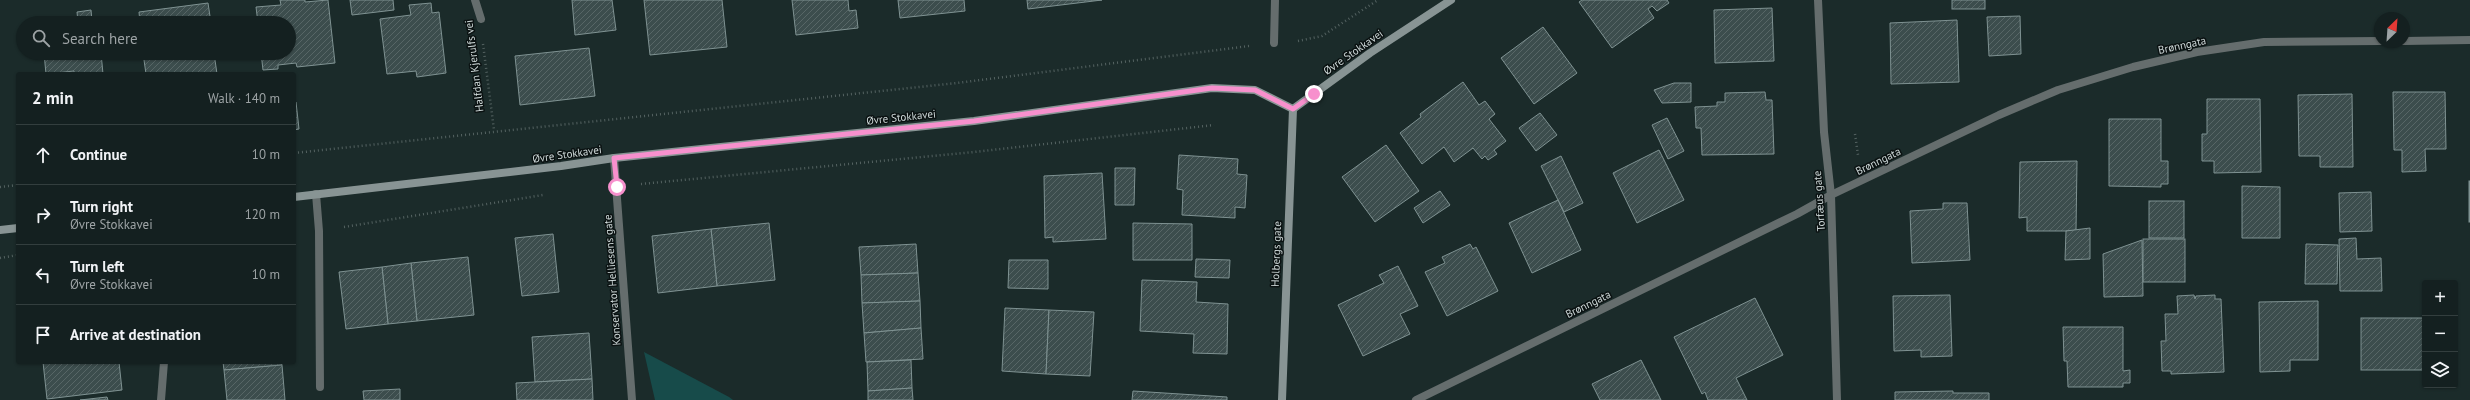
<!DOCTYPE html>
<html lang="en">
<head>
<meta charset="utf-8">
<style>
  :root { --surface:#142020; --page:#1d2829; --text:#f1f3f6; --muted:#9da3a5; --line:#333e3e }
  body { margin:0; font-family:"PT Sans",sans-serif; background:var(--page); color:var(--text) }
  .controls { position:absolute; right:12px; bottom:12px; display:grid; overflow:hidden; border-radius:4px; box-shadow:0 1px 3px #0004 }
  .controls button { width:36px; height:36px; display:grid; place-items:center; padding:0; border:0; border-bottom:1px solid var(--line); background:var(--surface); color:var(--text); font:20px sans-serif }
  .compass { position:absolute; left:2374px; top:12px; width:36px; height:36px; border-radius:50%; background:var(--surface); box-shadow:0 1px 3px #0004; rotate:25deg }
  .stop { position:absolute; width:12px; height:12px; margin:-9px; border:3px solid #f790cd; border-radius:50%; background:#fff }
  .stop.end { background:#f790cd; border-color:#fff; box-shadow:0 1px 4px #0008 }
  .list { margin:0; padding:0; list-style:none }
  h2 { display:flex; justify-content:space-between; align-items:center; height:52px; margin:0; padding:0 16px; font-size:17px }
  h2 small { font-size:13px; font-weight:400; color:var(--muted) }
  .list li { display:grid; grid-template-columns:26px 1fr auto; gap:12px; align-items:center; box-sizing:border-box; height:60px; padding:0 16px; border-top:1px solid var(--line) }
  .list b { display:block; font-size:15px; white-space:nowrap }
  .list p { margin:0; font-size:13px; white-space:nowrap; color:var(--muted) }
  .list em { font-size:13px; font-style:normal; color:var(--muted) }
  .icon { flex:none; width:22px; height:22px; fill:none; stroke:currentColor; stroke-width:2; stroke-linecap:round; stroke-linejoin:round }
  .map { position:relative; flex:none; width:2470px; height:400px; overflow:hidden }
  .search { position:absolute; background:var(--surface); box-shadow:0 1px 3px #0004; left:16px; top:16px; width:280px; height:44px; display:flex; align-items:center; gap:10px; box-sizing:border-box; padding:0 14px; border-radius:22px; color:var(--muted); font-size:15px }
  .panel { position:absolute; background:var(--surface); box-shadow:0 1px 3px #0004; left:16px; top:72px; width:280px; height:292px; border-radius:4px }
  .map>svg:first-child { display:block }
</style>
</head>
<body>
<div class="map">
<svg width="2470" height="400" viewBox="0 0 2470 400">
  <defs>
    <pattern id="building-hatch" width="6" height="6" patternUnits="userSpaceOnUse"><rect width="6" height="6" fill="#3c4d4d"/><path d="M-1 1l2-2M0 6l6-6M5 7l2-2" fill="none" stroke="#576666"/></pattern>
  </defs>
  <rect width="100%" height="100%" fill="#1b2b2a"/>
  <path fill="#174b4a" d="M644 352 729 397 733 400H655Z"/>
  <g fill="url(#building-hatch)" stroke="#7f9292">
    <path d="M280 0H305V2L328 0 335 63 297 67 296 63 278 65V69L263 70 261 53H289V23H258L256 7 281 5Z"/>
    <path d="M350 0H393L394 10 352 15Z"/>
    <path d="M572 0H612L616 30 575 35Z"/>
    <path d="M644 0H722L727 47 650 55Z"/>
    <path d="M792 0H848L849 11 856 10 858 28 796 35Z"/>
    <path d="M898 0H964L965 11 900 18Z"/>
    <path d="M1027 0H1102L1028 9Z"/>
    <path d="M1582 0H1667L1669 3 1657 11 1652 6 1648 9 1654 18 1612 48 1579 2Z"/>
    <rect x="1952" y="0" width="33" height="9"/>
    <path d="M208 3 211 23H140L139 12Z"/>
    <path d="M431 3 432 13 439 12 446 73 417 77 416 71 387 74 380 19 411 15 409 5Z"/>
    <path d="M1772 8 1774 61 1715 63 1714 10Z"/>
    <path d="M91 10 92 21 97 20V23H72L78 22 77 12Z"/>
    <path d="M2020 16 2021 54 1989 56 1987 17Z"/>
    <path d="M1957 20 1959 82 1891 84 1890 23Z"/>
    <path d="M1543 27 1577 73 1534 104 1501 58Z"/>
    <path d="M589 48 595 96 520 105 515 56Z"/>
    <path d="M44 53H101L103 74H74V71L46 74Z"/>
    <path d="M143 53H214L217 74H146Z"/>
    <path d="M1463 82 1479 105 1485 101 1495 114 1489 119 1506 141 1494 150 1497 154 1488 160 1485 156 1482 159 1473 148 1454 162 1444 147 1422 164 1400 133 1421 117 1420 114Z"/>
    <path d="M1674 83H1691V102L1662 103 1654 90Z"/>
    <path d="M1765 92 1766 100H1772L1774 154 1702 155 1701 128H1696L1695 107 1717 106V102H1725V93Z"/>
    <path d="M2393 92H2445L2446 149H2425L2426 171 2402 172V150H2394Z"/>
    <path d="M2352 94 2353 167H2320V156H2299L2298 95Z"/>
    <path d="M2207 99H2260L2261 172 2214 173V161H2202V134H2207Z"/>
    <path d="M296 102 299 129 294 130V103Z"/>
    <path d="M1540 113 1557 135 1536 151 1519 128Z"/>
    <path d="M1667 118 1684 151 1668 159 1652 125Z"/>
    <path d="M2109 119H2161V161H2168V184H2161V187L2109 186Z"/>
    <path d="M1386 145 1419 191 1375 222 1342 177Z"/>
    <path d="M1659 150 1684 200 1637 223 1613 173Z"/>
    <path d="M1179 155 1238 159 1237 174 1247 175 1245 208 1235 207V218L1182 215 1183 190 1177 189Z"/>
    <path d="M1561 156 1583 203 1564 212 1541 166Z"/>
    <path d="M2077 161 2076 231H2027V217L2019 218 2020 162Z"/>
    <path d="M1115 168H1135L1134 205H1115Z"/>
    <path d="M1102 173 1106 239 1053 242V237L1045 238 1044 176Z"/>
    <rect x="2469" y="181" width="1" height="41"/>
    <path d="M2242 186 2280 187V238H2242Z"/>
    <path d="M1440 191 1450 205 1423 223 1414 208Z"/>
    <path d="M2371 192 2372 231 2340 232 2339 193Z"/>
    <path d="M1558 200 1581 250 1532 273 1509 223Z"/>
    <rect x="2149" y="201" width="35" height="37"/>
    <path d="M1943 203H1967L1970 260 1912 263 1910 211 1943 209Z"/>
    <path d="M769 223 775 280 717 286 711 229Z"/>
    <path d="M1133 223 1192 224V260H1133Z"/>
    <path d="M2090 228V259L2065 260 2066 231Z"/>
    <path d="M711 229 717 286 658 293 652 236Z"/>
    <path d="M553 234 559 292 522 296 515 238Z"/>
    <path d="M2356 238 2357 259 2381 258 2382 291H2340L2339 239Z"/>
    <rect x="2143" y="239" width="42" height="43"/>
    <path d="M2142 240 2143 296 2104 297 2103 254Z"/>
    <path d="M916 244 918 273 861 275 859 247Z"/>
    <path d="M1470 244 1473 249 1476 247 1498 291 1447 316 1425 272 1445 263 1442 257Z"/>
    <path d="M2306 244 2338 245 2337 284H2305Z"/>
    <path d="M468 257 474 315 417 321 411 263Z"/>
    <path d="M1196 259 1230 260 1229 278 1195 277Z"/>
    <path d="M1009 260H1048V289L1008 288Z"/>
    <path d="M411 263 417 321 388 324 382 267Z"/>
    <path d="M1398 266 1418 306 1400 314 1410 334 1363 356 1338 305 1384 283 1379 275Z"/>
    <path d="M382 267 388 324 346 329 339 272Z"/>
    <path d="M918 273 920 301 862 303 861 275Z"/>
    <path d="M1142 280 1197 282 1196 302 1228 304 1227 354 1193 353 1194 334 1140 331Z"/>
    <path d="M1950 295 1952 356 1921 357V350L1894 351 1893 296Z"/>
    <path d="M2194 295 2195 299 2196 296 2215 295V299H2221L2224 372 2171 374V371H2162L2161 341H2166L2165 314H2178L2177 296Z"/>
    <path d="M1755 298 1783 355 1736 378 1747 400H1708L1705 392 1702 394 1674 337Z"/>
    <path d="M920 301 921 328 864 333 862 303Z"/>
    <path d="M2318 301V360H2290V371L2260 372 2259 302Z"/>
    <path d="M1005 308 1049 310 1046 374 1002 371Z"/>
    <path d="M1049 310 1094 312 1090 376 1046 374Z"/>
    <rect x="2361" y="318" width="62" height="52"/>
    <path d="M2063 327H2123V371L2130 370V383H2123V387H2068L2067 361H2064Z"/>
    <path d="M921 328 923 359 866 362 864 333Z"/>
    <path d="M589 333 592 379 535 382 532 337Z"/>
    <path d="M911 360 912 388 868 391 867 362Z"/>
    <path d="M1641 360 1661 400H1600L1592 384Z"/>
    <path d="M43 362H119L122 390 47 399Z"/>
    <path d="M223 362H281L282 365 224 370Z"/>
    <path d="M282 365 285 400H227L224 370Z"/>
    <path d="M592 379 593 400H517L516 383Z"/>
    <path d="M912 388 913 400H868V391Z"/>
    <path d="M400 389V400H364L363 391Z"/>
    <path d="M1133 391 1227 397V400H1132Z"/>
    <path d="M1953 391V393H1989V400H1895V392Z"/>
    <path d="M107 397 108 400H80Z"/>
  </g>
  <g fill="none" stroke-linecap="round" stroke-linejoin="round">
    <g stroke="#546261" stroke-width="2.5" stroke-dasharray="1 3" stroke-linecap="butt">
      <path d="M1298 41 1322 36 1378 0"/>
      <path d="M483 44 494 130"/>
      <path d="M1855 134 1858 155"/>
      <path d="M294 153 957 83 1249 46"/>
      <path d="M641 184 974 152 1214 125"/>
      <path d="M0 187 18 185"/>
      <path d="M344 227 543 195"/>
      <path d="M0 258 18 255"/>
    </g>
    <path stroke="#656d6d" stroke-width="8" d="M316 194 319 231 320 387"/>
    <g stroke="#656d6d" stroke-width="8">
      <path d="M475 0 481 19"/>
      <path d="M1818 0 1824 132 1831 195 1837 400"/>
      <path d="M2404 41 2470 40"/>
      <path d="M1274 43 1275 0"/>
      <path d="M614 158 632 400"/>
      <path d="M161 400 164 362"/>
      <path d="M1416 400 1797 214 1831 195 1999 115 2058 90 2133 67 2197 52 2264 42 2380 41"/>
    </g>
    <g stroke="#889494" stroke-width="8">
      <path d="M1293 109 1370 53 1451 0"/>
      <path d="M294 197 561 166 614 158 974 121 1212 88 1255 90 1293 109"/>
      <path d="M0 230 18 228"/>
      <path d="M1282 400 1293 109"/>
    </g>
  </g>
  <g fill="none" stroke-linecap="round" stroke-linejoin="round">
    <path stroke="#f790cd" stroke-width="5" d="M617 187 614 158 974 121 1212 88 1255 90 1293 109 1314 94"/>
  </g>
  <g text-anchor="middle" stroke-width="3" stroke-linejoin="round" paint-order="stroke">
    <g font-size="11" fill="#ced8d8" stroke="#0b1212">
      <text transform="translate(2182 45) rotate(-12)" y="4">Brønngata</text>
      <text transform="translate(1353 52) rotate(-35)" y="4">Øvre Stokkavei</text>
      <text transform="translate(474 66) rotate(-97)" y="4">Halfdan Kjerulfs vei</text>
      <text transform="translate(901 117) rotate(-6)" y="4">Øvre Stokkavei</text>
      <text transform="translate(567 154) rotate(-8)" y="4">Øvre Stokkavei</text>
      <text transform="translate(1878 161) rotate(-26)" y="4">Brønngata</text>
      <text transform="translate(1819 201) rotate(-94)" y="4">Torfæus gate</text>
      <text transform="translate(1276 254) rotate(-88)" y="4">Holbergs gate</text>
      <text transform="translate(612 280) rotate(-94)" y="4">Konservator Helliesens gate</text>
      <text transform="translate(1588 304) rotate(-26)" y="4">Brønngata</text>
    </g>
  </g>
</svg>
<div class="controls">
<button>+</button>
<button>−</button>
<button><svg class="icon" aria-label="layers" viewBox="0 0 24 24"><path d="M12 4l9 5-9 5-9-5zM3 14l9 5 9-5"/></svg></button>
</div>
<svg class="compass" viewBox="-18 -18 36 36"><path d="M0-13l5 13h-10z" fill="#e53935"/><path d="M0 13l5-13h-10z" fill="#9da3a5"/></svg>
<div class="stop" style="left:617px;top:187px"></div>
<div class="stop end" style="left:1314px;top:94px"></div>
<div class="search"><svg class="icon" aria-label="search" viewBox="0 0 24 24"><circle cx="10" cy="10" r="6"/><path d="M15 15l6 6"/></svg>Search here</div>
<section class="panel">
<h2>2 min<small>Walk · 140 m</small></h2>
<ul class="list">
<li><svg class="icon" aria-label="ahead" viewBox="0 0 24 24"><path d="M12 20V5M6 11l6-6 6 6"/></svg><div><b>Continue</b></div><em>10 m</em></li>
<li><svg class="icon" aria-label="right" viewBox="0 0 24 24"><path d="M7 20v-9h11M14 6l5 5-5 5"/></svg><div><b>Turn right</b><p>Øvre Stokkavei</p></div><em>120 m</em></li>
<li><svg class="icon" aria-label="left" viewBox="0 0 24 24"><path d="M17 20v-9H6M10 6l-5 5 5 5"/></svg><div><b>Turn left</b><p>Øvre Stokkavei</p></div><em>10 m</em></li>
<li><svg class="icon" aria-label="arrive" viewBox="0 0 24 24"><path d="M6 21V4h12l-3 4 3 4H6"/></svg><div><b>Arrive at destination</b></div></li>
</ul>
</section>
</div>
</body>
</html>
